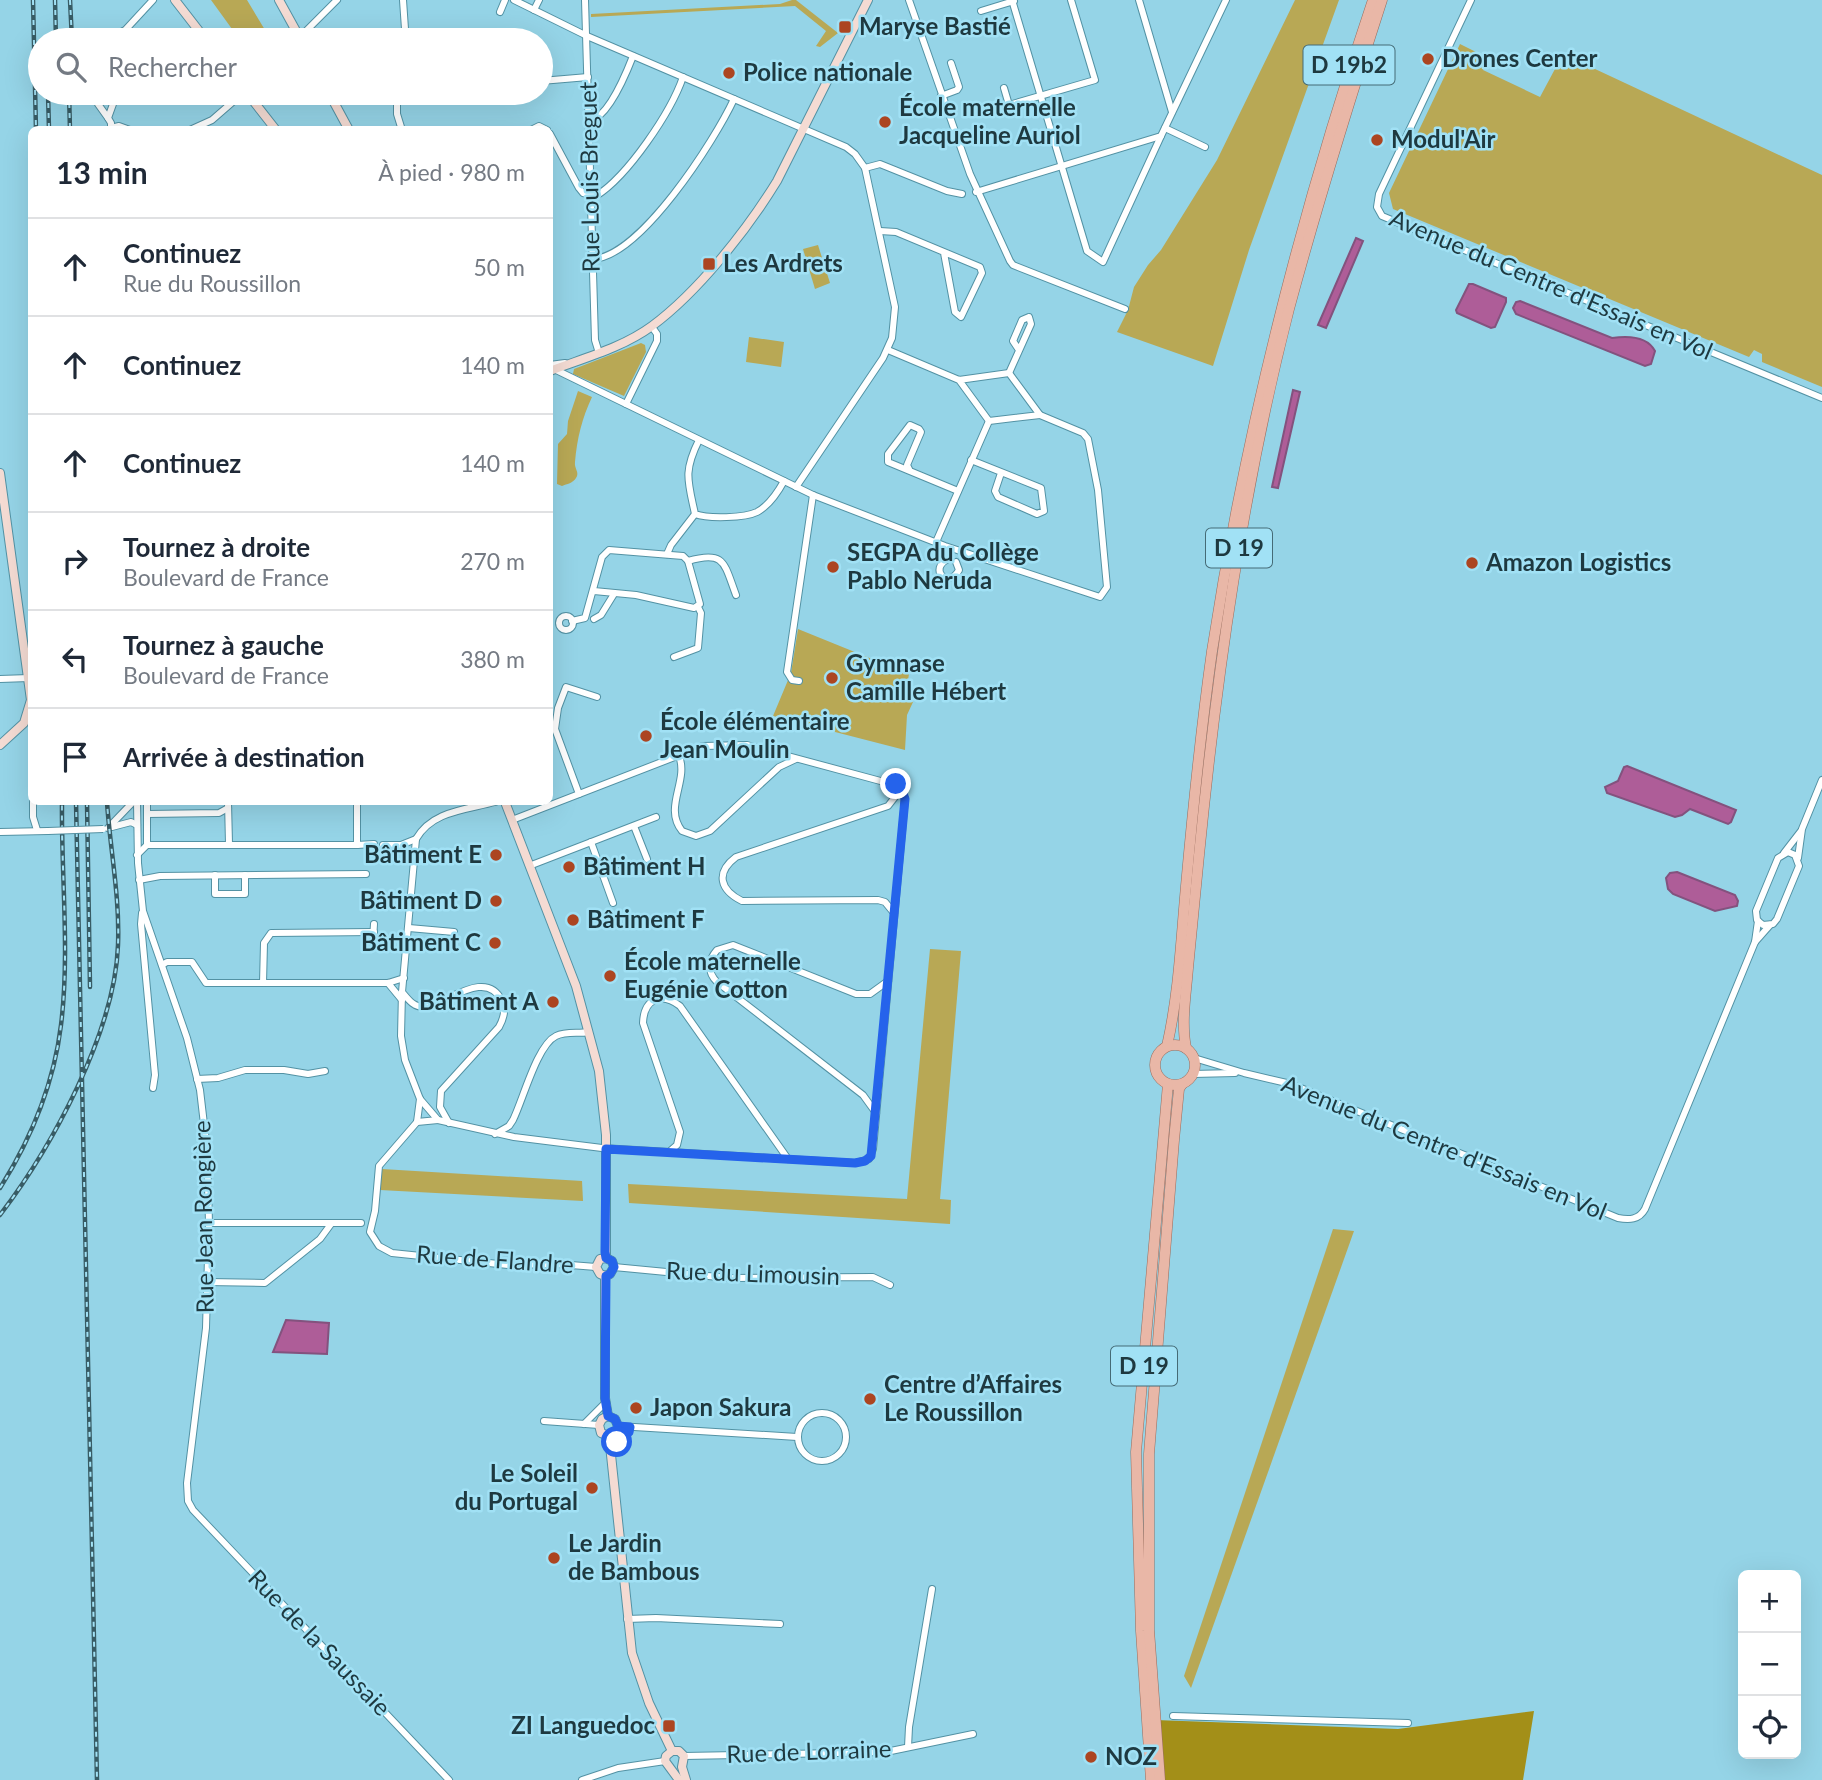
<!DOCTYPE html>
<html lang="fr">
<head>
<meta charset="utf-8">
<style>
  :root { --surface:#fff; --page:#f2f2f3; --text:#1f2937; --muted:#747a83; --line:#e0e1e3 }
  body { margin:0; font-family:Lato,sans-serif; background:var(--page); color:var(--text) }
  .controls { position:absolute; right:21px; bottom:21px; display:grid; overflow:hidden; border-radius:10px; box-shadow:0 7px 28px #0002 }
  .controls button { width:63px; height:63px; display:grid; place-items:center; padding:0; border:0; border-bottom:2px solid var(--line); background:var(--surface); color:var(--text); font:35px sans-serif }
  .stop { position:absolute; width:21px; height:21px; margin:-16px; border:5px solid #2563eb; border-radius:50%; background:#fff }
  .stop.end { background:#2563eb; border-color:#fff; box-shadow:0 2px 7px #0008 }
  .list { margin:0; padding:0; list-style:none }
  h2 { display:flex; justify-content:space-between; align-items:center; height:91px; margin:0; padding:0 28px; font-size:30px }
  h2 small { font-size:23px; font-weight:400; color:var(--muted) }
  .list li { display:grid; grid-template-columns:46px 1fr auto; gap:21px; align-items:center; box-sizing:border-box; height:98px; padding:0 28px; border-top:2px solid var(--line) }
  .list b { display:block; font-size:26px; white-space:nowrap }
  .list p { margin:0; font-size:23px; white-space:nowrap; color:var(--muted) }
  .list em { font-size:23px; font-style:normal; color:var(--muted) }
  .icon { flex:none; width:38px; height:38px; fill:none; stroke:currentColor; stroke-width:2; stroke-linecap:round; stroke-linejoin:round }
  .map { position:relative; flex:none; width:1822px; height:1780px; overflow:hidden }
  .search { position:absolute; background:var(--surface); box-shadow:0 7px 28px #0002; left:28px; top:28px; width:525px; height:77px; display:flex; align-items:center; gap:18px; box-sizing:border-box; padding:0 24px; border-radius:38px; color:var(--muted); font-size:26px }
  .panel { position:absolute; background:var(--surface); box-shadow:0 7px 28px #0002; left:28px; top:126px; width:525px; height:679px; border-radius:10px }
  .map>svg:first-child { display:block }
</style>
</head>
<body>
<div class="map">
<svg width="1822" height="1780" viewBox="0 0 1822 1780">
  <rect width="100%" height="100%" fill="#95d4e7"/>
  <g fill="#b8a855">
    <path d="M211 0H247L271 40H264L260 35 254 40H240Z"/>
    <path d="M792 0H796L838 33 820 47 816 46 826 31 795 6 591 17V14L780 4Z"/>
    <path d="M1295 0H1339L1249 250 1213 366 1117 332 1128 310 1134 287 1148 265 1161 250 1217 160Z"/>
    <path d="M1460 44 1488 58 1483 70 1540 97 1563 54 1822 175V387L1762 362V354L1754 350 1749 357 1393 209 1389 193Z"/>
    <path d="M818 245 830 283 815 289 803 249Z"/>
    <path d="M749 337 784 342 781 367 746 362Z"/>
    <path d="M641 343 645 345 646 352 624 396 573 374 574 369Z"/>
    <path d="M578 391 592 397C582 418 577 439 575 462 574 469 580 472 576 478 573 483 567 484 562 486L557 484 558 444 567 434 568 421Z"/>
    <path d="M798 629 909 674 907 686 913 702 907 715 905 750 773 716 791 673Z"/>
    <path d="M930 949 961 951 940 1199 951 1200 950 1224 629 1203 628 1184 907 1199Z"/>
    <path d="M382 1169 582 1181 583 1201 380 1190Z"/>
    <path d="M1333 1229 1354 1231 1191 1688 1184 1676Z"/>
  </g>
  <path fill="#a38f18" d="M1534 1711 1523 1780H1160L1155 1720 1398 1729Z"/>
  <g fill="#ae5d98" stroke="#83527e" stroke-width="2">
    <path d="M1356 238 1363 241 1326 328 1318 325Z"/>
    <path d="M1469 284H1473L1506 298V302L1495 327 1491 328 1457 313 1456 310Z"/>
    <path d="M1520 301 1612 338C1626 336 1647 336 1655 351L1651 364 1645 366 1516 314 1513 308 1516 302Z"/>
    <path d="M1293 390 1300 392 1278 488 1272 487Z"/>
    <path d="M1627 766 1736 810 1731 822 1728 824 1690 809 1682 815 1675 817 1607 793 1605 787 1618 781 1624 767Z"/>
    <path d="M1677 872 1735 895 1738 901 1737 906 1715 911 1673 894 1668 889 1666 878 1670 873Z"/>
    <path d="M286 1320 329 1323 327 1354 273 1352Z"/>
  </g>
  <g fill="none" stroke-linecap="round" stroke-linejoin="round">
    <g stroke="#5392a4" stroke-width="8">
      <g id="street">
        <path d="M403 0 405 29 410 40"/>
        <path d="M514 0 587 36 846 147 855 154 865 168 895 307 892 338 883 358 796 487"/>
        <path d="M585 0 595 340 599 353"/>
        <path d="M909 0 970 174 1010 261 1013 265 1125 309"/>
        <path d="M1012 0 1087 251 1103 262 1161 136"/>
        <path d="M1139 0 1172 112"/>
        <path d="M1471 0 1379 194 1377 207 1382 216 1822 398"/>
        <path d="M534 10 539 0"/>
        <path d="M981 11 1014 1"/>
        <path d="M500 12 505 0"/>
        <path d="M123 31 128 40"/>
        <path d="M116 40 153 0"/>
        <path d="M297 40 337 0"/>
        <path d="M541 81 588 77"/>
        <path d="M1004 88 1009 105 1095 80 1071 0"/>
        <path d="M98 93V104L108 118"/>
        <path d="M458 93 466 96 475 93"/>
        <path d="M941 96 957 90 959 87 951 63"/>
        <path d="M590 121C609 116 626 74 633 56"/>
        <path d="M401 127 397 114V103L410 93"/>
        <path d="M111 128 119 126 130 130"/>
        <path d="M1165 128 1205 147"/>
        <path d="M111 130V123L108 118 117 93"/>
        <path d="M190 130 212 120 243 93"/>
        <path d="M531 130 539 126 547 130"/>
        <path d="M550 134 579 188 583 193 596 196C628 176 671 112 683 77"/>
        <path d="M865 168 880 164 947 191 962 194"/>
        <path d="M976 192 1161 136 1226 0"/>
        <path d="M880 231 896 232 980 267 982 273 961 317 955 312 944 253"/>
        <path d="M592 259C640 258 715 140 734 99"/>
        <path d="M888 350 959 380 1009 373 1040 415 989 421 959 380"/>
        <path d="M550 365 565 363"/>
        <path d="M554 369 813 495 945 546 1100 597 1107 587 1098 490 1088 439 1083 433 1040 415"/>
        <path d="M1009 373 1031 324 1029 317 1022 320 1013 341 1019 350"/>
        <path d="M626 404 657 341V334L652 327"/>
        <path d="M699 440C683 472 688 481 695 514 708 519 745 518 757 512 768 506 778 492 784 481"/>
        <path d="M971 460 1041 488 1044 511 1037 514 998 497 995 491 1001 473"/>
        <path d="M910 471 907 465 921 432 919 429 910 425 888 454V462L958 491"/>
        <path d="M936 542 989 421"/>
        <path d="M667 554 671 545 695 514"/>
        <path d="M948 559C928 569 948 590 959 570L956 562"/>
        <path d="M688 561C725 550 724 563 736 595"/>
        <circle cx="566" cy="623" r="7"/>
        <path d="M594 619 601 615 614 594"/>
        <path d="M572 621 585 618 602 557 609 550 683 556 688 561 700 604 694 608 636 595 594 591"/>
        <path d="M674 657 698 648 701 613 698 607"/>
        <path d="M0 679 29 678"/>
        <path d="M799 681 792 680 787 672 813 495"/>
        <path d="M679 756C689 781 663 807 682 831L696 836 710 831 779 767 796 759"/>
        <path d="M893 783 895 797 888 806 736 857C715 873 720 890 742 901L878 900 885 902 894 913"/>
        <path d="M579 794 555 729 558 708 566 687 597 697"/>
        <path d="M33 802V817L37 830"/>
        <path d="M137 802 138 863 143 911 187 1038 200 1090 207 1150 209 1223 206 1328 187 1483 188 1501 193 1510 449 1780"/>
        <path d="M228 802 229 844"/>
        <path d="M495 802C465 810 432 811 416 839L402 992 401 1036 405 1060 420 1099 438 1120 514 1137 602 1148 855 1163 869 1159 873 1149 905 799 899 786 747 745 703 746 512 820"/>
        <path d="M147 814 219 813 228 808"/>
        <path d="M634 826 647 859"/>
        <path d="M112 827 131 822 137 825"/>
        <path d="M108 828 133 802"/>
        <path d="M0 832 48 831"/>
        <path d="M591 842 613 903"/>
        <path d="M147 845H357V802"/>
        <path d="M357 845 374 844"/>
        <path d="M383 845H401L416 839"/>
        <path d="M1788 852 1795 855 1799 866 1777 919 1773 924 1763 925 1757 920 1756 911 1778 858Z"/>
        <path d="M1784 853 1801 831"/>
        <path d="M137 855 147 845V802"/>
        <path d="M1798 858 1802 829 1822 780"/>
        <path d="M529 866 656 817"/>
        <path d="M603 870 618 864"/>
        <path d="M215 875V894H245V875"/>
        <path d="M139 880 160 876 366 874"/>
        <path d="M142 913 141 924 155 1075 153 1088"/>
        <path d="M409 928 454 932"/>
        <path d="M373 939 374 924"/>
        <path d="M1755 942 1770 925"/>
        <path d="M162 965 167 962H192L206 983H388L404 978"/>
        <path d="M263 983 264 943 271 933 374 932"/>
        <path d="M388 983 402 1000"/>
        <path d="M402 992C408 999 413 1007 424 1007 445 1005 486 967 502 1001 506 1009 504 1018 499 1027L441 1091 440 1107 449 1123"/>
        <path d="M1194 1058 1244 1073 1291 1084 1618 1218C1629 1220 1639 1220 1645 1209L1755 942 1758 921"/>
        <path d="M1193 1074 1235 1073"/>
        <path d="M197 1079 218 1078 245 1070H284L308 1074 325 1071"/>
        <path d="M420 1099 417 1122 379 1166 375 1211 370 1232 379 1246 392 1253 508 1265 558 1264 596 1267"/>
        <path d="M876 1113 863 1095 717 982C707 972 708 960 717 950L733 945 856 994H870L888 981"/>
        <path d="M417 1122 438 1120"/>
        <path d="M495 1134 509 1126 513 1120C523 1100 537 1045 556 1036 566 1031 578 1034 589 1032"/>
        <path d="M669 1152 677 1145 680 1132 643 1023C644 998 662 992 680 1006L788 1159"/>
        <path d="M209 1223H361"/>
        <path d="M614 1267 729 1278 873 1277 890 1285"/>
        <path d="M207 1282 265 1283 320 1239 331 1224"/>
        <circle cx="822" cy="1437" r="24"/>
        <path d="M544 1421 599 1425"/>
        <path d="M584 1424 606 1402"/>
        <path d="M618 1426 797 1437"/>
        <path d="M610 1448 629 1432 630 1427"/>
        <path d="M627 1619 656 1618 780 1624"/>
        <path d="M1173 1716 1408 1723"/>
        <path d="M908 1747 909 1727 932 1589"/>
        <path d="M684 1756 886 1752 973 1734"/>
        <path d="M582 1780 618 1768 665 1761"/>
      </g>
    </g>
    <g stroke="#5392a4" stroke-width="10">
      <g id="secondary">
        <path d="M175 0 206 40"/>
        <path d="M279 0 301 40"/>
        <path d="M247 93 276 130"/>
        <path d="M329 93 349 130"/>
        <path d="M550 371C584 358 622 348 652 326 698 292 747 230 777 181L868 0"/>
        <path d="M0 473 31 700 24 723 0 745"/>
        <path d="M505 802 576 986 599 1071 606 1135V1258"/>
        <path d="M605 1276V1398L608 1416"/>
        <path d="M605 1276 600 1274 596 1267 600 1259 606 1258"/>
        <path d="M605 1276 610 1274 614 1267 612 1261 606 1258"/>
        <path d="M608 1416 602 1419 599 1425 601 1433 609 1436"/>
        <path d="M608 1416 615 1419 618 1426 616 1433 609 1436"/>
        <path d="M609 1436 632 1653 649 1703 672 1751"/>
        <path d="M672 1751H679L684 1756 682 1767 686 1780"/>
        <path d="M672 1751 666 1756 665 1761 679 1780"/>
      </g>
    </g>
    <g stroke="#986c5d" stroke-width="11">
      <g id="primary">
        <circle cx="1175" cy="1065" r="20"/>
        <path d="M1167 1046C1179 993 1181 940 1186 886 1193 808 1201 729 1212 651 1246 429 1301 213 1373 0"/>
        <path d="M1186 1048C1181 1022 1186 994 1188 968 1192 930 1195 893 1199 855 1217 672 1243 488 1289 309 1317 205 1349 102 1382 0"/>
        <path d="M1151 1780 1141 1631 1136 1452 1168 1084"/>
        <path d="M1160 1780 1149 1630V1454L1174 1140 1179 1089 1182 1084"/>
      </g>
    </g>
    <use href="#street" stroke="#fff" stroke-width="6"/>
    <use href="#secondary" stroke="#f4dbd3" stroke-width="8"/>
    <use href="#primary" stroke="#e9b7a7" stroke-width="10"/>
    <g stroke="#385c65" stroke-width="4.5">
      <g id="rail">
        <path d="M33 0 36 130"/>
        <path d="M55 0 56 40"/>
        <path d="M70 0 72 40"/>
        <path d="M48 93 49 130"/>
        <path d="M69 93 70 130"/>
        <path d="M76 802 97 1780"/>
        <path d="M87 802 90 987"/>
        <path d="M0 1188C31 1139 54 1083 61 1025 70 953 61 874 62 802"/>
        <path d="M0 1215C52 1147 115 1032 118 945 120 897 110 849 107 802"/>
      </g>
    </g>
    <use href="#rail" stroke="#a1e1f5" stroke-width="2" stroke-dasharray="5" stroke-linecap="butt"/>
    <g stroke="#5392a4" stroke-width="8" stroke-linecap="butt">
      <path id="street-bridge" d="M48 831 103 829"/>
    </g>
    <use href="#street-bridge" stroke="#fff" stroke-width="6"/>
  </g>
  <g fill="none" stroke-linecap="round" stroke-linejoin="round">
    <path stroke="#2563eb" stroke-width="9" d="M617 1442 629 1432 630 1427 618 1426 615 1419 608 1416 605 1398 606 1276 610 1274 614 1267 612 1261 606 1258 605 1252 606 1149 855 1163 865 1161 871 1156 905 799 901 788 896 784"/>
  </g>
  <g fill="#ac4521" stroke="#a1e1f5" stroke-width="2.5">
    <rect x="838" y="20" width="14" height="14" rx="3.5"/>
    <circle cx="1428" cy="59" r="7"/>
    <circle cx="729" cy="73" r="7"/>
    <circle cx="885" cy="122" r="7"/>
    <circle cx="1377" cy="140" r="7"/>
    <rect x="702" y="257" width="14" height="14" rx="3.5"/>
    <circle cx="1472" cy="563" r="7"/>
    <circle cx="833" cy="567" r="7"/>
    <circle cx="832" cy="678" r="7"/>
    <circle cx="646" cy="736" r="7"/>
    <circle cx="496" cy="855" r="7"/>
    <circle cx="569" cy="867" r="7"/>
    <circle cx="496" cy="901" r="7"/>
    <circle cx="573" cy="920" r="7"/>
    <circle cx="495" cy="943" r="7"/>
    <circle cx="610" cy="976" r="7"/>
    <circle cx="553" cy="1002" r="7"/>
    <circle cx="870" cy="1399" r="7"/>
    <circle cx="636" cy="1408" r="7"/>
    <circle cx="592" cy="1488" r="7"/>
    <circle cx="554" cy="1558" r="7"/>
    <rect x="662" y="1719" width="14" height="14" rx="3.5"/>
    <circle cx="1091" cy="1757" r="7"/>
  </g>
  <g text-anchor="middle" stroke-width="5" stroke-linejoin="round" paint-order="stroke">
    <g fill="#a1e1f5" stroke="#456b76" stroke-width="2">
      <rect x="1303.5" y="45.5" width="91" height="39" rx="5"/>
      <rect x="1206" y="528.5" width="66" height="39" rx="5"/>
      <rect x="1111" y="1346.5" width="66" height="39" rx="5"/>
    </g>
    <g font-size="23" font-weight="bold" fill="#1e3940">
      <text x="1349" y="73">D 19b2</text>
      <text x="1239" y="556">D 19</text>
      <text x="1144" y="1374">D 19</text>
    </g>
    <g font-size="24" font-weight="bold" fill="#1e3940" stroke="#a1e1f5" text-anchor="start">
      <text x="859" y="35">Maryse Bastié</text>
      <text x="1442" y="67">Drones Center</text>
      <text x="743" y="81">Police nationale</text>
      <text x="899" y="116">École maternelle<tspan x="899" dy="28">Jacqueline Auriol</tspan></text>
      <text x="1391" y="148">Modul'Air</text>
      <text x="723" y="272">Les Ardrets</text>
      <text x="847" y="561">SEGPA du Collège<tspan x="847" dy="28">Pablo Neruda</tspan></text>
      <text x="1486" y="571">Amazon Logistics</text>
      <text x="846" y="672">Gymnase<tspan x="846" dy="28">Camille Hébert</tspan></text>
      <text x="660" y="730">École élémentaire<tspan x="660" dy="28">Jean Moulin</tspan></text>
      <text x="482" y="863" text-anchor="end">Bâtiment E</text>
      <text x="583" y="875">Bâtiment H</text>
      <text x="482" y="909" text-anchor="end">Bâtiment D</text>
      <text x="587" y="928">Bâtiment F</text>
      <text x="481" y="951" text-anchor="end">Bâtiment C</text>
      <text x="624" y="970">École maternelle<tspan x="624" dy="28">Eugénie Cotton</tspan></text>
      <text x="539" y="1010" text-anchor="end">Bâtiment A</text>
      <text x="884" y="1393">Centre d’Affaires<tspan x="884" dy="28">Le Roussillon</tspan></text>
      <text x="650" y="1416">Japon Sakura</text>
      <text x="578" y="1482" text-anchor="end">Le Soleil<tspan x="578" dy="28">du Portugal</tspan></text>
      <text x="568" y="1552">Le Jardin<tspan x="568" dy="28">de Bambous</tspan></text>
      <text x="655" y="1734" text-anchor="end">ZI Languedoc</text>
      <text x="1105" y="1765">NOZ</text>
    </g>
    <g font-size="24" fill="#1e3940" stroke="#a1e1f5">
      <text transform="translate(590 177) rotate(-91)" y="8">Rue Louis Breguet</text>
      <text transform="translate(1551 285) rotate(23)" y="8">Avenue du Centre d'Essais en Vol</text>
      <text transform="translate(1444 1148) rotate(22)" y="8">Avenue du Centre d'Essais en Vol</text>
      <text transform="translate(204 1217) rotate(-91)" y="8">Rue Jean Rongière</text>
      <text transform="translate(495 1260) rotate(4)" y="8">Rue de Flandre</text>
      <text transform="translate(753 1274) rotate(2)" y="8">Rue du Limousin</text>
      <text transform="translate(319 1643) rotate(46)" y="8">Rue de la Saussaie</text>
      <text transform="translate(809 1752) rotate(-2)" y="8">Rue de Lorraine</text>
    </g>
  </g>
</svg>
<div class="controls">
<button>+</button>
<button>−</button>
<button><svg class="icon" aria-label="locate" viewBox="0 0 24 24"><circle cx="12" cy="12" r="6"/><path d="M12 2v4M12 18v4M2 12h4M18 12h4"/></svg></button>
</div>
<div class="stop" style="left:617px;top:1442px"></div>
<div class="stop end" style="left:896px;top:784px"></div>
<div class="search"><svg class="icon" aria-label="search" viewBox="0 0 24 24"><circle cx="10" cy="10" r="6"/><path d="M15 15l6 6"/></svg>Rechercher</div>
<section class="panel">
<h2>13 min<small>À pied · 980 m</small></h2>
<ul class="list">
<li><svg class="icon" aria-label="ahead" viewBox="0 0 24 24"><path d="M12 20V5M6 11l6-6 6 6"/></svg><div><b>Continuez</b><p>Rue du Roussillon</p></div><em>50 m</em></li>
<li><svg class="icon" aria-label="ahead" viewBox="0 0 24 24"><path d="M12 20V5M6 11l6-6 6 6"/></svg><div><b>Continuez</b></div><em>140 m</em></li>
<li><svg class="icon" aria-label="ahead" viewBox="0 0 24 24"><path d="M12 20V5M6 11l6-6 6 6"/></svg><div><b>Continuez</b></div><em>140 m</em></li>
<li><svg class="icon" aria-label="right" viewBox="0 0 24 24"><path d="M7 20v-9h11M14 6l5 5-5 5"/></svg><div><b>Tournez à droite</b><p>Boulevard de France</p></div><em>270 m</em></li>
<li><svg class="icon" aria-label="left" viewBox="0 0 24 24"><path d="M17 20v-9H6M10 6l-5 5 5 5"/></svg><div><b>Tournez à gauche</b><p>Boulevard de France</p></div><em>380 m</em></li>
<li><svg class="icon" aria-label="arrive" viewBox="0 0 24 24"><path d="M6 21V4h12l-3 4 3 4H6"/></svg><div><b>Arrivée à destination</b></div></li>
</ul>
</section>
</div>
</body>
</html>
